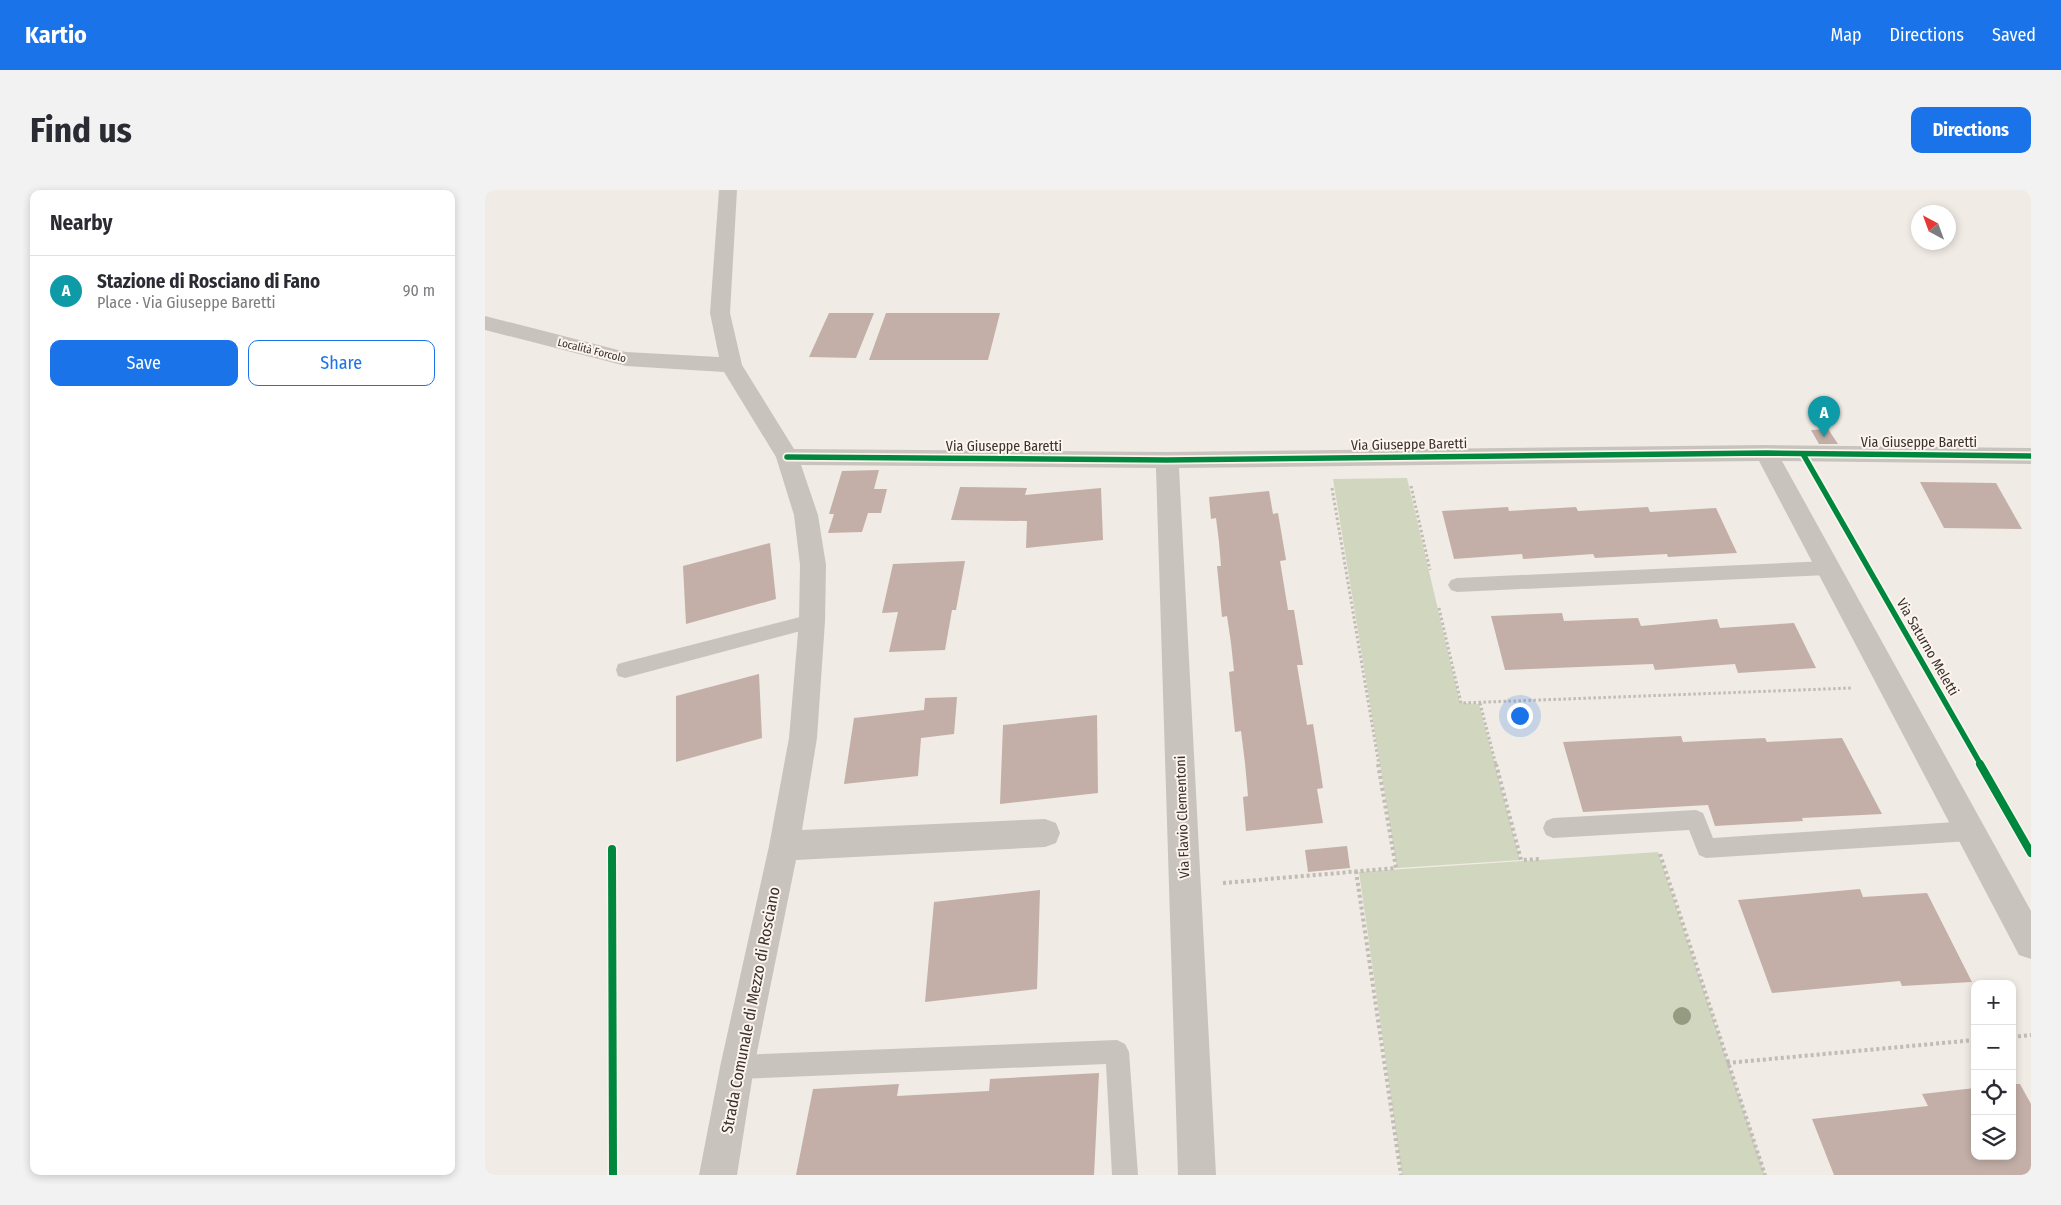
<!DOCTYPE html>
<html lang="en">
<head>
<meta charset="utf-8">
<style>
  :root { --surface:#fff; --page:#f2f2f3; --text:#2b2b33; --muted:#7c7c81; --line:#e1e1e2; --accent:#1a73e8 }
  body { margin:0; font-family:"Fira Sans Condensed",sans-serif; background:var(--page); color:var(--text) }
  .controls { position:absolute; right:15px; bottom:15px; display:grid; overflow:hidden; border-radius:10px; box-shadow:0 2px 8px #0003 }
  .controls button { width:45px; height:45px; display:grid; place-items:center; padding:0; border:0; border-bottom:1px solid var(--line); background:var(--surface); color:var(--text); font:25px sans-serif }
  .compass { position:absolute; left:1426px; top:15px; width:45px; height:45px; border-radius:50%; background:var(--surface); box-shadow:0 2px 8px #0003; rotate:319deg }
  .you { position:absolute; left:1034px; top:525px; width:18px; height:18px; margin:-12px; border:4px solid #fff; border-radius:50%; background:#1a73e8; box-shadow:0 0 0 8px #1a73e833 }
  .badge { display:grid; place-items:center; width:32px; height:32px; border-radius:50%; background:var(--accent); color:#fff; font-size:16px; font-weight:700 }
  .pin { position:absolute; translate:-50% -41px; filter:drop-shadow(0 1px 2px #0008) }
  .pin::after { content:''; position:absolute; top:26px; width:18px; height:15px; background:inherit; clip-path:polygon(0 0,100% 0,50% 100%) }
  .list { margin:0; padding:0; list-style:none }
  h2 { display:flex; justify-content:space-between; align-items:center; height:65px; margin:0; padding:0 20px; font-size:21px }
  h2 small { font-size:16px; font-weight:400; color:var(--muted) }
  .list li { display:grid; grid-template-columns:32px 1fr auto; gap:15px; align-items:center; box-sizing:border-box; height:70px; padding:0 20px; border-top:1px solid var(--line) }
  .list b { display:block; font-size:19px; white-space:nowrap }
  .list p { margin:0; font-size:16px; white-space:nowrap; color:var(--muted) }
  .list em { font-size:16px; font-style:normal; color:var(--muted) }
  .actions { display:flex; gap:10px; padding:15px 20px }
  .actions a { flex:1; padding:11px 0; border:1px solid var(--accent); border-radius:10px; text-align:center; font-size:18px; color:var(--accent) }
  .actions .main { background:var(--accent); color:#fff }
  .icon { flex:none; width:28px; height:28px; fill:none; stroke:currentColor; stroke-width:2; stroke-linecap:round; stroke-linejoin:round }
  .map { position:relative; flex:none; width:1546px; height:985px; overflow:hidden; border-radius:10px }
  header { display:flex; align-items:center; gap:30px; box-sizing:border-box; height:70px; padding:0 25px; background:var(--accent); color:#fff }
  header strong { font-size:24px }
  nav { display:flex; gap:28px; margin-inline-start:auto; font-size:18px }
  .intro { display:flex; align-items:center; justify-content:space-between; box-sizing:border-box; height:120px; padding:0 30px }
  h1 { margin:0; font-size:35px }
  .button { padding:12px 22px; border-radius:10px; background:var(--accent); color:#fff; font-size:18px; font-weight:700 }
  main { display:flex; gap:30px; padding:0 30px }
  aside { flex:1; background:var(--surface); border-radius:10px; box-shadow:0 2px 8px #0003 }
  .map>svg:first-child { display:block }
</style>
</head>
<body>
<header>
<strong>Kartio</strong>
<nav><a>Map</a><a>Directions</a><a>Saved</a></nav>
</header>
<div class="intro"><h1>Find us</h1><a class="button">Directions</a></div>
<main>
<aside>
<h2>Nearby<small></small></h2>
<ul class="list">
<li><span class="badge" style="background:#0f9aa8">A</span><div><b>Stazione di Rosciano di Fano</b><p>Place · Via Giuseppe Baretti</p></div><em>90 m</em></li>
</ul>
<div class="actions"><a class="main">Save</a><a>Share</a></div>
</aside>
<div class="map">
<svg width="1546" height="985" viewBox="0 0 1546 985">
  <rect width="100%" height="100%" fill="#f0ebe5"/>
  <g fill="#d1d6bf">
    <path d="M922 288 975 513 994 514 1035 670 912 678 848 289Z"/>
    <path d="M1173 662 1280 985H917L874 682Z"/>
  </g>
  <g fill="#c3afa7">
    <path d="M344 123H389L371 168 324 167Z"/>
    <path d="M401 123H515L503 170H384Z"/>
    <path d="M1343 239 1353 254H1334L1326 240Z"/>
    <path d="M394 280 389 299H402L396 323H383L377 342 343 343 349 324H344L357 281Z"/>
    <path d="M1435 292 1511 293 1537 339 1459 338Z"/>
    <path d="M475 297 542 298 540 305 616 298 618 350 541 358 542 331 466 330Z"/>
    <path d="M784 301 788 324 793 323 801 370 795 371 803 420H809L818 475H812L822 535 828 534 833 565 838 598 832 599 838 633 761 641 758 607 763 606 760 573 756 541 750 542 744 482 749 481 746 453 742 426 737 427 732 376H736L734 352 731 328 726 329 724 307Z"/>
    <path d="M1023 317 1024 321 1091 317 1093 321 1163 317 1165 322 1231 318 1252 363 1183 367 1182 364 1110 368 1108 364 1038 369 1037 364 969 369 957 321Z"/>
    <path d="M285 353 291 409 201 434 198 376Z"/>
    <path d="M480 371 471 420H467L460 460 404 462 413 422 397 423 408 374Z"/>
    <path d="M1077 423 1079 431 1153 428 1156 436 1232 429 1235 438 1309 433 1331 478 1253 483 1250 474 1170 480 1168 474 1020 480 1006 426Z"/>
    <path d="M274 484 277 548 191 572V506Z"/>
    <path d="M472 507 469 544 436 548 433 586 359 594 369 528 439 520 440 508Z"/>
    <path d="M612 525 613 603 515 614 518 535Z"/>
    <path d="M1196 546 1198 552 1280 548 1282 552 1357 548 1397 624 1317 628 1318 631 1230 636 1223 615 1098 622 1078 552Z"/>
    <path d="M862 656 865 678 823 682 820 660Z"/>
    <path d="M1375 699 1378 707 1442 703 1487 792 1417 796 1415 791 1287 803 1253 710Z"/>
    <path d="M555 700 552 799 440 812 449 712Z"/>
    <path d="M614 883 609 985H311L328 899 414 894 412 906 504 901 505 889Z"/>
    <path d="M1527 894H1535L1546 914V985H1349L1327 929 1443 916 1437 904 1490 898V966H1527Z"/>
  </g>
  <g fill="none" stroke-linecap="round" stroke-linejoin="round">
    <g stroke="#c2bbb6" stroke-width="3" stroke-dasharray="2.5 2.5" stroke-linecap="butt">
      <path d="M926 296 945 380"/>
      <path d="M847 298 894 575"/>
      <path d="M954 418 976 513 1367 498"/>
      <path d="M995 513 1011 575"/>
    </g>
    <g stroke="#c2bbb6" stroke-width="4" stroke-dasharray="3 3" stroke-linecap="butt">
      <path d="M1011 574 1036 670 1056 669"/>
      <path d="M1175 664 1280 985"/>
      <path d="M871 681 916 985"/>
      <path d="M738 693 911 678 893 574"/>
      <path d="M1527 847 1546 845"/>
      <path d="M1242 873 1490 850"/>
    </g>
    <g fill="#c9c3be" fill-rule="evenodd">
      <path d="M1342 371 1348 373 1351 378 1348 383 1342 385 972 402 966 400 963 395 966 390 972 388Z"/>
      <path d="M327 424 333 426 336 431 333 436 327 438 140 488 133 486 131 480 133 474 140 472Z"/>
      <path d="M1211 620 1218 623 1228 648 1485 631 1492 634 1495 641 1492 648 1485 651 1221 668 1214 665 1204 640 1068 648 1061 645 1058 638 1061 631 1068 628Z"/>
      <path d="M632 850 640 854 644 862 653 985H627L621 874 252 889 244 885 240 877 244 869 252 865Z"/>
    </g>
    <path fill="#c9c3be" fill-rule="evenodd" d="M234 0H252L245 123 257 175 309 259 682 262 1281 255 1546 258V274L1297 271 1546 721V769L1534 765 1274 271 694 278 731 985H693L671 278 316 275 333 325 341 375 340 431 332 548 317 640 560 629 571 633 575 643 571 653 560 657 311 670 269 877 252 985H214L235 877 284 656 304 548 314 431 315 375 309 325 291 267 239 182 141 176 0 140V126L141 162 234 167 225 123Z"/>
    <g stroke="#fbf5ee" stroke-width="9">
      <g id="cycleway-far1">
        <path d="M1318 264 1496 575"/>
        <path d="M302 267 682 270 1281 263 1546 266"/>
      </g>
    </g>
    <g stroke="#fbf5ee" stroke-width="11">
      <g id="cycleway">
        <path d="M1495 574 1546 663"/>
        <path d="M127 659 128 985"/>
      </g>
    </g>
    <use href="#cycleway-far1" stroke="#00873e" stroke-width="5.5"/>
    <use href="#cycleway" stroke="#00873e" stroke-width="8"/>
  </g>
  <circle fill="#959b80" cx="1197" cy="826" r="9"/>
  <g text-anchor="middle" stroke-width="4" stroke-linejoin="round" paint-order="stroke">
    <g font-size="11" fill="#3b302b" stroke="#fbf5ee">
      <text transform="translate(107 160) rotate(14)" y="4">Località Forcolo</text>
    </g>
    <g font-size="14" fill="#3b302b" stroke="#fbf5ee">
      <text x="1434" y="257">Via Giuseppe Baretti</text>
      <text transform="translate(924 254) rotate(-1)" y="5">Via Giuseppe Baretti</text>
      <text x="519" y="261">Via Giuseppe Baretti</text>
      <text transform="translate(1443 457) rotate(60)" y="5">Via Saturno Meletti</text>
      <text transform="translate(697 627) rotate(-92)" y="5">Via Flavio Clementoni</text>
    </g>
    <g font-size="16" fill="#3b302b" stroke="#fbf5ee">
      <text transform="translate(265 820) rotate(-79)" y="6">Strada Comunale di Mezzo di Rosciano</text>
    </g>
  </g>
</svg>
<div class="controls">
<button>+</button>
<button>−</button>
<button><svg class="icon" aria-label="locate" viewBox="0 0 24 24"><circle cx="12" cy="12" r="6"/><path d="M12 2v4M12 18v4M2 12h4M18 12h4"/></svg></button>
<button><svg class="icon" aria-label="layers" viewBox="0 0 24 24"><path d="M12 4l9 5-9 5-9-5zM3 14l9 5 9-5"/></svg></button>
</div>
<svg class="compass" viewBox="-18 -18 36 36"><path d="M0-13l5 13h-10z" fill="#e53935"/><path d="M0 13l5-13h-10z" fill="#7c7c81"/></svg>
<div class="you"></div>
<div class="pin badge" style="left:1339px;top:247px;background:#0f9aa8">A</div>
</div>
</main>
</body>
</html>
